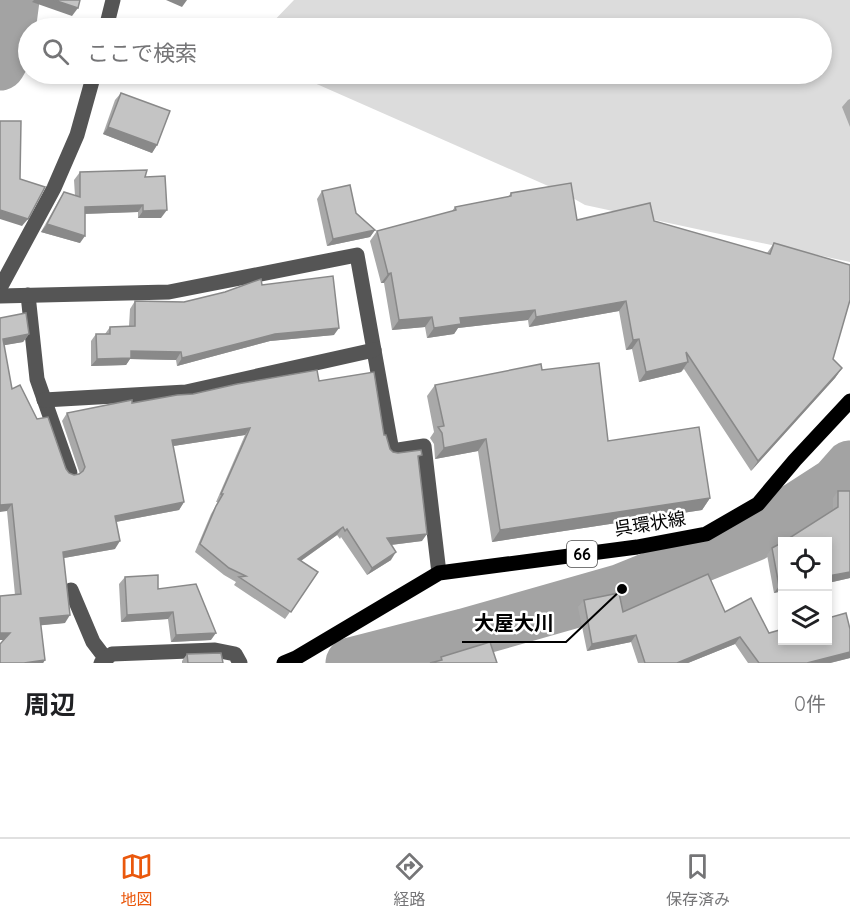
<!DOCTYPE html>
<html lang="ja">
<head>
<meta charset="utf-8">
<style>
  :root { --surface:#fff; --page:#f6f6f6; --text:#202124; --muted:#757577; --line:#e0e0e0; --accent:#ea580c }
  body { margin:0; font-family:Quicksand,"Noto Sans JP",sans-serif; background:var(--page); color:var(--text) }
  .controls { position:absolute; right:18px; bottom:18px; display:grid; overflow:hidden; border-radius:0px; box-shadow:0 3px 9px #0003 }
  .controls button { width:54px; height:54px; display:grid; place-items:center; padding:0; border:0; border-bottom:2px solid var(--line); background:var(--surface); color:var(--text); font:30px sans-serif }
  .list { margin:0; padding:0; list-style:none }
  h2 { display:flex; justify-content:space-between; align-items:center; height:78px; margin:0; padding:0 24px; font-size:26px }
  h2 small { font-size:20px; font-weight:400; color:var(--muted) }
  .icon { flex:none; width:33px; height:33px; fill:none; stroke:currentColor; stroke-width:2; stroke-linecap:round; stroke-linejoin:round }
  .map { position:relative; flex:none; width:850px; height:663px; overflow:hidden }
  .search { position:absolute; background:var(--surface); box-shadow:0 3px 9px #0003; left:18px; right:18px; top:18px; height:66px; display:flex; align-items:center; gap:15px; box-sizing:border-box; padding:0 21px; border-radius:33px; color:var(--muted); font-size:22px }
  .sheet { height:174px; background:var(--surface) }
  nav { display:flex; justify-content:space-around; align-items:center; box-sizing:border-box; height:84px; border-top:2px solid var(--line); background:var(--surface); font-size:16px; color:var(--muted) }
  nav a { display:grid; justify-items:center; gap:3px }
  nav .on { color:var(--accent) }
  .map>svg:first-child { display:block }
</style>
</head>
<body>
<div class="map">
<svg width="850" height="663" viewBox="0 0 850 663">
  <rect width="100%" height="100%" fill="#fff"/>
  <path fill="#dcdcdc" d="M294 0H850V262L585 205 564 193 294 74H822V28H267Z"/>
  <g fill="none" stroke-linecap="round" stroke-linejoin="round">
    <g stroke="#a3a3a3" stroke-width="51">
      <path d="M0 65 7 53 14 0"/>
      <path d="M351 663 464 634 622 589 753 536 835 483 850 466"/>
    </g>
    <g stroke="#555" stroke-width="15">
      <path d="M106 28 113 0"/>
      <path d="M0 288 54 188 77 135 94 74"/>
      <path d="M28 295 37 379 70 473"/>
      <path d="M0 296 169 292 357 255 392 451 424 446 439 573"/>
      <path d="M44 400 186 392 374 350"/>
      <path d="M71 590 93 642 106 659"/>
      <path d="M101 663 112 654 215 650 235 654 240 663"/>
    </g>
    <path stroke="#000" stroke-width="15" d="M284 663 296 658 439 573 637 547 706 534 758 504 795 460 850 401"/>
  </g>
  <g fill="#a9a9a9">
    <path d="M121 93 157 145 152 153 103 134 115 100Z"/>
    <path d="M850 99V127L842 107 848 100Z"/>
    <path d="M80 172 145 177 161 218H138V212L85 214 80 243 41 232 59 200 64 192 75 196 74 180Z"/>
    <path d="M322 191 356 213 375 230 370 237 327 246 317 199Z"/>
    <path d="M511 193 577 220 654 221 767 253 774 243 833 359 842 368 835 378 751 471 684 369 681 372 639 382 632 349 626 350 619 311 529 327 528 320 458 328 454 334 427 338 425 327 392 330 384 283H381L370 241 377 231 452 211 455 207 508 197Z"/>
    <path d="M262 285 334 335 270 341 177 366 176 360 130 359 126 365 91 366V341L96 334H105L110 327 129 326 130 309 135 301 184 302Z"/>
    <path d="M0 318 29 334 23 342 4 345 12 389 37 419 69 473 74 475 80 474 62 421 67 413 193 394 319 381 384 435 390 449 393 452 418 460 422 541 391 545V560L367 575 341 537 340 539 337 535 301 561 318 572 285 619 234 585 236 582 224 575 195 552 211 514 218 502H216L245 435 173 446 184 502 179 510 116 522 115 549 64 558 65 623 40 625 45 660 43 663H0L3 640H0L15 595 7 511Z"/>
    <path d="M542 370 608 441 710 498 702 510 492 542 478 451 435 459 434 444 430 438 434 432 427 396 435 385Z"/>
    <path d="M838 491H850V578L828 583V542L833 510V498Z"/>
    <path d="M772 548 783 591 774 593 767 555Z"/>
    <path d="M125 577 158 589 211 640 171 642 168 619 121 622 119 584Z"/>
    <path d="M584 600 623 612H725L769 633 850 658 830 663H748L735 644 688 663H638L631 642 587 651 578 607Z"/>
    <path d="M187 654 223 663H182V661Z"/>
  </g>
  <g fill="#898989">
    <path d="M34 0H54L78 8 72 16 32 2Z"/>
    <path d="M166 0H187L182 7Z"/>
    <path d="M108 127 157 145 152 153 103 134Z"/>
    <path d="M143 205 138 212 80 214 85 207Z"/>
    <path d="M0 210 28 219 22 226 0 219Z"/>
    <path d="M167 210 161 218H138L143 211Z"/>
    <path d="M47 224 85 236 80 243 41 232Z"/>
    <path d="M375 230 370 237 327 246 333 239Z"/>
    <path d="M391 273 384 283H381L388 274Z"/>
    <path d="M626 301 619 311 529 327 536 317Z"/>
    <path d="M535 310 528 320 458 328 454 334 427 338 434 328 460 318Z"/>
    <path d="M432 317 425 327 392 330 399 320Z"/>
    <path d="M339 328 334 335 270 341 177 366 182 358 275 334Z"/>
    <path d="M29 334 23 342 0 346 3 339Z"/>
    <path d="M639 339 632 349 626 350 633 340Z"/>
    <path d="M131 351 181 352 176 360 130 359 126 365 91 366 97 359Z"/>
    <path d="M688 362 681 372 639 382 646 372Z"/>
    <path d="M842 368 835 378 751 471 758 461Z"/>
    <path d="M250 428 245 435 167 447 172 440Z"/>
    <path d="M486 439 478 451 435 459 444 448Z"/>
    <path d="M710 498 702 510 492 542 500 530Z"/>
    <path d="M184 502 179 510 110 523 115 516Z"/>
    <path d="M12 504 7 511 0 512V505Z"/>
    <path d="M343 527 337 535 292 567 298 559Z"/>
    <path d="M427 534 422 541 382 546 387 538Z"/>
    <path d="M120 541 115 549 58 559 63 552Z"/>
    <path d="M396 552 391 560 367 575 372 568Z"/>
    <path d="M850 572V578L828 583V576Z"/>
    <path d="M783 585V591L774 593 779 586Z"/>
    <path d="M173 612 168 619 121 622 127 615Z"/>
    <path d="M70 615 65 623 34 626 40 618Z"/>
    <path d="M0 633H10L5 640H0Z"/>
    <path d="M216 633 211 640 171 642 176 635Z"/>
    <path d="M636 635 631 642 587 651 592 644Z"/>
    <path d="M740 637 735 644 688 663H677Z"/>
    <path d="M850 652V658L830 663H807Z"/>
    <path d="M45 660 43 663H24Z"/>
  </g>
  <g fill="#c4c4c4" stroke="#898989" stroke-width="1.5">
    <path d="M54 0H80L78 8Z"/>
    <path d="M121 93 170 111 157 145 108 127Z"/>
    <path d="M0 121H21L20 179 45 187 28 219 0 210Z"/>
    <path d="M147 170 145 177 165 176 167 210 143 211V205L85 207V236L47 224 64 192 80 197V172Z"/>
    <path d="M571 183 577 220 650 203 654 221 770 254 774 243 850 265V300L833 359 842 368 758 461 686 352 688 362 646 372 639 339 633 340 626 301 536 317 535 310 460 318 461 324 434 328 432 317 399 320 391 273 388 274 377 231 456 210 455 207 511 196V193Z"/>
    <path d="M350 185 356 213 375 230 333 239 322 191Z"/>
    <path d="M333 276 339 328 275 334 182 358 181 352 131 351V358L97 359 96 334H110V327L135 326V301L184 302 225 292 261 279 262 285Z"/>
    <path d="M26 313 29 334 3 339 12 389 20 385 37 419 48 417 66 469 69 473 74 475 79 474 83 471 85 467 67 413 132 400V403L177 395 193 394 237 384 317 370 319 381 374 372 384 435H386L390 449 393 452 398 453 421 450 422 455 418 456 427 534 387 538 396 552 372 568 347 529 345 531 343 527 298 559 318 572 291 612 239 577 246 576 229 568 200 544 216 506 223 494H221L250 428 172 440 184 502 115 516 120 541 63 552 70 615 40 618 45 660 24 663H0V644L10 633H0V596L21 594 12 504 0 505V318Z"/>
    <path d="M599 363 608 441 699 427 710 498 500 530 486 439 444 448 442 433 438 427 444 426 435 385 541 364 542 370Z"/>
    <path d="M838 491H850V572L828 576V542H783L838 507Z"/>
    <path d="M783 542V585L779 586 772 548Z"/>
    <path d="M708 574 725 612 751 598 769 633 783 629V640H828V618L846 613 850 629V652L807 663H759L740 637 677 663H645L636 635 592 644 584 600 619 593 623 612Z"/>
    <path d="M158 575V589L196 584 216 633 176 635 173 612 127 615 125 577Z"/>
    <path d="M490 642 497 663H430L442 660 441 657Z"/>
    <path d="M221 653 223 663H188L187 654Z"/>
  </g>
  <g text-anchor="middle" stroke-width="5" stroke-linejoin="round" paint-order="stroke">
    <rect fill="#fff" stroke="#4c4c4c" stroke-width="1.5" x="567" y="541" width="30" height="26" rx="4.5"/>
    <g font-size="16" font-weight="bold" fill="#000">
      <text x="582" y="560">66</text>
    </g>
    <g font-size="18" fill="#000" stroke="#fff">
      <text transform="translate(650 524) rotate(-9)" y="6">呉環状線</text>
    </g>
  </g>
  <path fill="none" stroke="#000" stroke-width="2" d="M622 589L566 642H462"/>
  <circle fill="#000" stroke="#fff" stroke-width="2" cx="622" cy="589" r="6"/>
  <g font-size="20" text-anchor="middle" font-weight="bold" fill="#000" stroke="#fff" stroke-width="5" stroke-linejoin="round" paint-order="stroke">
    <text x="514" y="630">大屋大川</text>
  </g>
</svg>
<div class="controls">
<button><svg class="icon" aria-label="locate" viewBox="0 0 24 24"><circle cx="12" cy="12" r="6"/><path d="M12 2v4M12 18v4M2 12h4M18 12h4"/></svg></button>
<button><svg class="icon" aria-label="layers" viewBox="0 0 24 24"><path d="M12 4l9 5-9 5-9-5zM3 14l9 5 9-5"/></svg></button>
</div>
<div class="search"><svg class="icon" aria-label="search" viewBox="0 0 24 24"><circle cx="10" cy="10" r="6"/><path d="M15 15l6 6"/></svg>ここで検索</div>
</div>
<section class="sheet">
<h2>周辺<small>0件</small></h2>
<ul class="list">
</ul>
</section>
<nav>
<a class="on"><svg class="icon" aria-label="map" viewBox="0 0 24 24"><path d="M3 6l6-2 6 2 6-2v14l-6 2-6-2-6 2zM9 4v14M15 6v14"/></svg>地図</a>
<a><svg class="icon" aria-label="directions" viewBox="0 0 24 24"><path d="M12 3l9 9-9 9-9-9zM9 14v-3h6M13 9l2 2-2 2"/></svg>経路</a>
<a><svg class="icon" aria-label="saved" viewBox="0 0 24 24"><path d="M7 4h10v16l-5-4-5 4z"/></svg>保存済み</a>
</nav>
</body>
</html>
